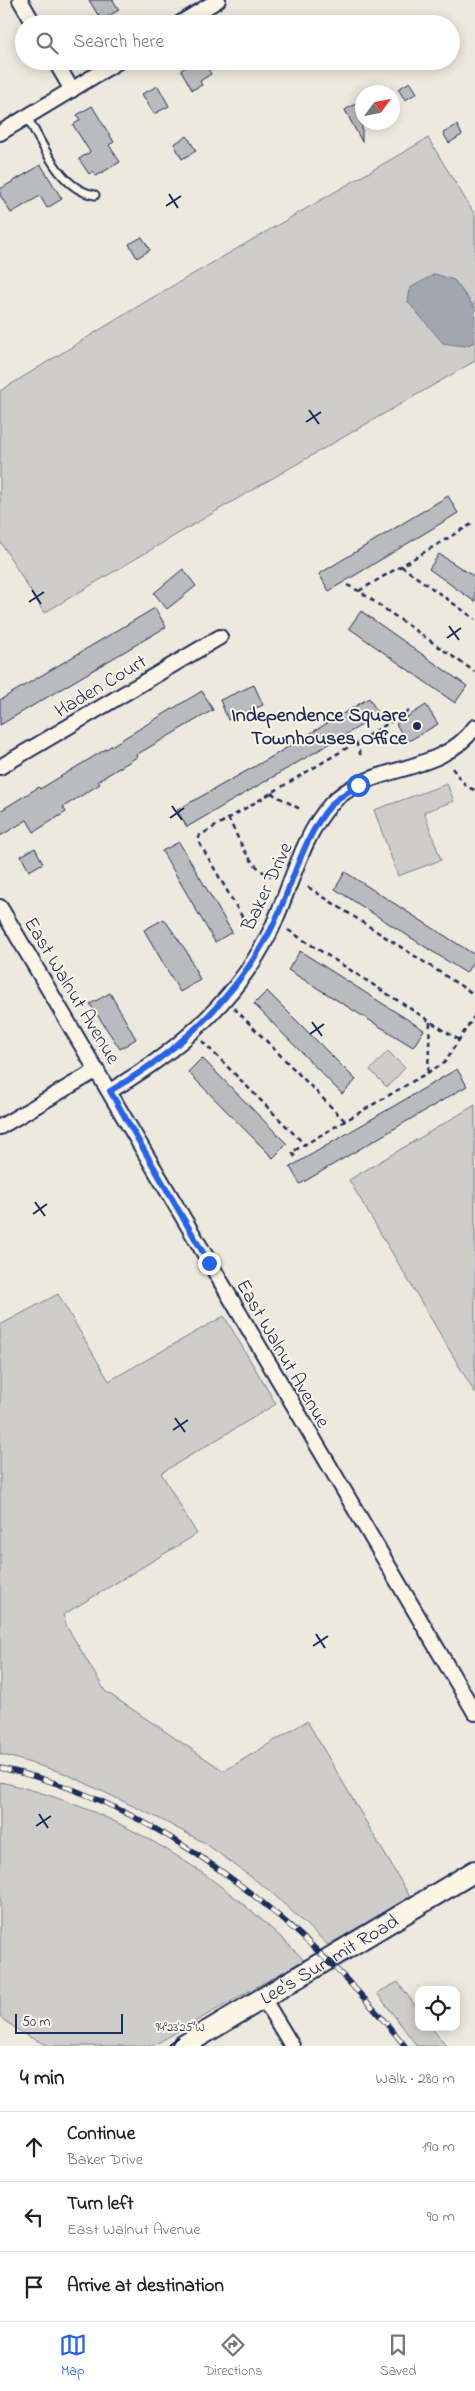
<!DOCTYPE html>
<html lang="en">
<head>
<meta charset="utf-8">
<style>
  :root { --surface:#fff; --page:#f6f6f6; --text:#222; --muted:#767676; --line:#e0e0e0; --accent:#2563eb }
  body { margin:0; font-family:"Indie Flower",sans-serif; background:var(--page); color:var(--text) }
  .controls { position:absolute; right:15px; bottom:15px; display:grid; overflow:hidden; border-radius:10px; box-shadow:0 2px 12px #0003 }
  .controls button { width:45px; height:45px; display:grid; place-items:center; padding:0; border:0; border-bottom:1px solid var(--line); background:var(--surface); color:var(--text); font:25px sans-serif }
  .compass { position:absolute; left:355px; top:85px; width:45px; height:45px; border-radius:50%; background:var(--surface); box-shadow:0 2px 12px #0003; rotate:57deg }
  .scale { position:absolute; left:15px; bottom:12px; width:108px; box-sizing:border-box; padding-left:5px; border:2px solid #1b2f5e; border-top:0; font-size:14px; line-height:18px; white-space:nowrap; color:#1b2f5e; -webkit-text-stroke:4px #fcf5e5; paint-order:stroke }
  .stop { position:absolute; width:15px; height:15px; margin:-11px; border:4px solid #2563eb; border-radius:50%; background:#fff }
  .stop.end { background:#2563eb; border-color:#fff; box-shadow:0 1px 5px #0008 }
  .list { margin:0; padding:0; list-style:none }
  h2 { display:flex; justify-content:space-between; align-items:center; height:65px; margin:0; padding:0 20px; font-size:21px }
  h2 small { font-size:16px; font-weight:400; color:var(--muted) }
  .list li { display:grid; grid-template-columns:32px 1fr auto; gap:15px; align-items:center; box-sizing:border-box; height:70px; padding:0 20px; border-top:1px solid var(--line) }
  .list b { display:block; font-size:19px; white-space:nowrap }
  .list p { margin:0; font-size:16px; white-space:nowrap; color:var(--muted) }
  .list em { font-size:16px; font-style:normal; color:var(--muted) }
  .icon { flex:none; width:28px; height:28px; fill:none; stroke:currentColor; stroke-width:2; stroke-linecap:round; stroke-linejoin:round }
  .map { position:relative; flex:none; width:475px; height:2046px; overflow:hidden }
  .search { position:absolute; background:var(--surface); box-shadow:0 2px 12px #0003; left:15px; right:15px; top:15px; height:55px; display:flex; align-items:center; gap:12px; box-sizing:border-box; padding:0 18px; border-radius:28px; color:var(--muted); font-size:19px }
  .sheet { height:275px; background:var(--surface) }
  nav { display:flex; justify-content:space-around; align-items:center; box-sizing:border-box; height:70px; border-top:1px solid var(--line); background:var(--surface); font-size:14px; color:var(--muted) }
  nav a { display:grid; justify-items:center; gap:2px }
  nav .on { color:var(--accent) }
  .map>svg:first-child { display:block }
</style>
</head>
<body>
<div class="map">
<svg width="475" height="2046" viewBox="0 0 475 2046">
  <rect width="100%" height="100%" fill="#eee9dd"/>
  <filter id="ink" filterUnits="userSpaceOnUse"><feTurbulence type="fractalNoise" baseFrequency=".02" numOctaves="2"/><feDisplacementMap in="SourceGraphic" scale="10" xChannelSelector="R" yChannelSelector="G"/><feConvolveMatrix kernelMatrix="1 2 1 2 8 2 1 2 1" color-interpolation-filters="sRGB"/></filter>
  <g filter="url(#ink)">
    <g fill="#cfcdca" stroke="#757e94">
      <path d="M428 138 475 215V308L454 280 464 346 475 342V361L252 490 44 613 0 541V391L150 299Z"/>
      <path d="M447 784 454 801 424 812 441 860 398 876 374 810Z"/>
      <path d="M388 1051 405 1068 387 1087 370 1070Z"/>
      <path d="M475 1105V1393L349 1180Z"/>
      <path d="M58 1294 109 1381 224 1316 276 1404 161 1473 197 1534 63 1615 67 1627 105 1691 224 1771 307 1721 410 1897 328 1945 270 1891 205 1843 158 1818 64 1773 0 1754V1325Z"/>
      <path d="M0 1782C118 1808 220 1874 304 1960L152 2046H49L25 2035 0 2017Z"/>
      <path d="M398 1982 419 2011V2027H431L446 2046H417L377 1993Z"/>
    </g>
    <path fill="#a2a7af" stroke="#6c778f" d="M435 274 454 280 475 308V342L464 346 443 343 408 302 410 288Z"/>
    <g fill="#babbbe" stroke="#1b2f5e">
      <path d="M89 0H113L119 10 101 20Z"/>
      <path d="M196 61H204L211 74 200 81 202 85 192 90 181 70Z"/>
      <path d="M410 82 417 93 405 100 398 89Z"/>
      <path d="M158 86 169 106 154 114 142 94Z"/>
      <path d="M358 102 362 110V142L345 110Z"/>
      <path d="M92 106 114 142 109 145 120 162 96 176 93 171 89 174 79 159 90 152 73 125 80 120 77 115Z"/>
      <path d="M457 125 462 135 449 143 443 133Z"/>
      <path d="M187 136 196 151 182 159 174 144Z"/>
      <path d="M41 165 62 199 47 208 40 196 11 213 0 195V189Z"/>
      <path d="M142 237 150 250 137 258 129 244Z"/>
      <path d="M448 496 458 513 329 591 319 574Z"/>
      <path d="M439 554 475 577V602L429 569Z"/>
      <path d="M183 569 196 586 167 609 154 593Z"/>
      <path d="M155 608 166 627 0 725V700Z"/>
      <path d="M361 611 467 686 455 703 349 628Z"/>
      <path d="M254 685 263 705 228 720 220 700Z"/>
      <path d="M202 691 213 710 136 755 137 757 98 781 100 784 63 807 66 812 34 832 27 820 0 836V811L39 787 40 789Z"/>
      <path d="M369 698 379 715 187 827 177 810 268 759Z"/>
      <path d="M426 705 438 724 407 742 396 724Z"/>
      <path d="M179 842 232 932 215 942 162 851Z"/>
      <path d="M35 848 43 863 29 871 21 856Z"/>
      <path d="M345 872 475 955V959L466 973 335 889Z"/>
      <path d="M164 919 187 952 200 980 180 992 144 930Z"/>
      <path d="M300 951 424 1030 413 1047 288 970Z"/>
      <path d="M267 991 356 1080 342 1094 254 1004Z"/>
      <path d="M110 993 136 1039 120 1049 90 1004Z"/>
      <path d="M202 1058 287 1144 273 1158 188 1072Z"/>
      <path d="M457 1069 467 1086 300 1184 290 1167Z"/>
    </g>
    <g fill="none" stroke-linecap="round" stroke-linejoin="round">
      <g stroke="#1b2f5e" stroke-width="11">
        <path id="lane" d="M27 117C43 144 60 190 95 195"/>
      </g>
      <g stroke="#1b2f5e" stroke-width="18">
        <g id="street">
          <path d="M20 0 34 24"/>
          <path d="M179 24 218 0"/>
          <path d="M55 61 72 90"/>
          <path d="M0 133 119 61"/>
          <path d="M0 767 220 637"/>
          <path d="M0 907C160 1175 315 1446 475 1713"/>
          <path d="M110 1091C175 1053 235 1002 269 934 289 894 301 837 331 804 370 762 439 777 475 727"/>
          <path d="M0 1127 97 1070"/>
          <path d="M263 1998 292 2046"/>
        </g>
      </g>
      <g stroke="#1b2f5e" stroke-width="24">
        <g id="secondary">
          <path id="s1" d="M183 2046 475 1871"/>
        </g>
      </g>
      <g stroke="#1b2f5e" stroke-width="2.5" stroke-dasharray="5 4" stroke-linecap="butt">
        <path d="M401 566 475 619"/>
        <path d="M347 585 359 591 475 672"/>
        <path d="M359 591 475 522"/>
        <path d="M356 742 362 759"/>
        <path d="M452 768 467 787 475 790"/>
        <path d="M271 793 300 809"/>
        <path d="M228 818C239 838 248 867 271 876"/>
        <path d="M308 887 475 995"/>
        <path d="M249 923 244 920 199 842V836L409 711"/>
        <path d="M288 930 459 1040"/>
        <path d="M234 1008 345 1121"/>
        <path d="M202 1041 305 1145"/>
        <path d="M428 1072 430 1021"/>
        <path d="M295 1157 292 1152 444 1063 475 1015"/>
      </g>
      <use href="#lane" stroke="#fcf5e5" stroke-width="7"/>
      <use href="#street" stroke="#fcf5e5" stroke-width="14"/>
      <use href="#secondary" stroke="#fcf5e5" stroke-width="20"/>
      <g stroke="#1b2f5e" stroke-width="5.5">
        <path id="rail" d="M0 1768C156 1800 307 1924 405 2046"/>
      </g>
      <use href="#rail" stroke="#fcf5e5" stroke-width="4" stroke-dasharray="11" stroke-linecap="butt"/>
    </g>
  </g>
  <g fill="none" stroke-linecap="round" stroke-linejoin="round" filter="url(#ink)">
    <path stroke="#2563eb" stroke-width="6" d="M209 1263 110 1091C176 1053 231 1003 268 935 291 894 299 842 331 805 338 797 350 791 358 785"/>
  </g>
  <path fill="none" stroke="#1b2f5e" stroke-width="2" d="M169 194 178 208M166 206 181 196M309 410 319 424M306 422 321 412M32 590 41 604M29 602 44 592M449 626 459 640M447 638 461 628M172 806 182 820M170 818 184 808M312 1022 322 1036M310 1034 324 1024M35 1202 45 1216M33 1214 47 1204M175 1418 185 1432M173 1430 188 1420M316 1634 325 1648M313 1646 328 1636M39 1814 48 1828M36 1826 51 1816M170 2046 180 2039"/>
  <circle fill="#1b2f5e" stroke="#fcf5e5" stroke-width="2" cx="417" cy="726" r="5"/>
  <g text-anchor="middle" stroke-width="4" stroke-linejoin="round" paint-order="stroke">
    <g font-size="20" fill="#1b2f5e" stroke="#fcf5e5">
      <text transform="translate(100 685) rotate(-31)" y="7">Haden Court</text>
      <text transform="translate(266 886) rotate(-65)" y="7">Baker Drive</text>
      <text transform="translate(73 990) rotate(59)" y="7">East Walnut Avenue</text>
      <text transform="translate(284 1353) rotate(60)" y="7">East Walnut Avenue</text>
      <text dy="7" stroke="none"><textPath href="#s1" startOffset="170">Lee's Summit Road</textPath></text>
    </g>
    <g font-size="20" font-weight="bold" fill="#1b2f5e" stroke="#fcf5e5" text-anchor="end">
      <text x="407" y="721">Independence Square<tspan x="407" dy="23">Townhouses Office</tspan></text>
    </g>
  </g>
  <g font-size="12" text-anchor="middle" fill="#1b2f5e" stroke="#fcf5e5" stroke-width="4" stroke-linejoin="round" paint-order="stroke">
    <text x="180" y="2031">94°23'25"W</text>
  </g>
</svg>
<div class="controls">
<button><svg class="icon" aria-label="locate" viewBox="0 0 24 24"><circle cx="12" cy="12" r="6"/><path d="M12 2v4M12 18v4M2 12h4M18 12h4"/></svg></button>
</div>
<svg class="compass" viewBox="-18 -18 36 36"><path d="M0-13l5 13h-10z" fill="#e53935"/><path d="M0 13l5-13h-10z" fill="#767676"/></svg>
<div class="scale">50 m</div>
<div class="stop" style="left:358px;top:785px"></div>
<div class="stop end" style="left:209px;top:1263px"></div>
<div class="search"><svg class="icon" aria-label="search" viewBox="0 0 24 24"><circle cx="10" cy="10" r="6"/><path d="M15 15l6 6"/></svg>Search here</div>
</div>
<section class="sheet">
<h2>4 min<small>Walk · 280 m</small></h2>
<ul class="list">
<li><svg class="icon" aria-label="ahead" viewBox="0 0 24 24"><path d="M12 20V5M6 11l6-6 6 6"/></svg><div><b>Continue</b><p>Baker Drive</p></div><em>190 m</em></li>
<li><svg class="icon" aria-label="left" viewBox="0 0 24 24"><path d="M17 20v-9H6M10 6l-5 5 5 5"/></svg><div><b>Turn left</b><p>East Walnut Avenue</p></div><em>90 m</em></li>
<li><svg class="icon" aria-label="arrive" viewBox="0 0 24 24"><path d="M6 21V4h12l-3 4 3 4H6"/></svg><div><b>Arrive at destination</b></div></li>
</ul>
</section>
<nav>
<a class="on"><svg class="icon" aria-label="map" viewBox="0 0 24 24"><path d="M3 6l6-2 6 2 6-2v14l-6 2-6-2-6 2zM9 4v14M15 6v14"/></svg>Map</a>
<a><svg class="icon" aria-label="directions" viewBox="0 0 24 24"><path d="M12 3l9 9-9 9-9-9zM9 14v-3h6M13 9l2 2-2 2"/></svg>Directions</a>
<a><svg class="icon" aria-label="saved" viewBox="0 0 24 24"><path d="M7 4h10v16l-5-4-5 4z"/></svg>Saved</a>
</nav>
</body>
</html>
